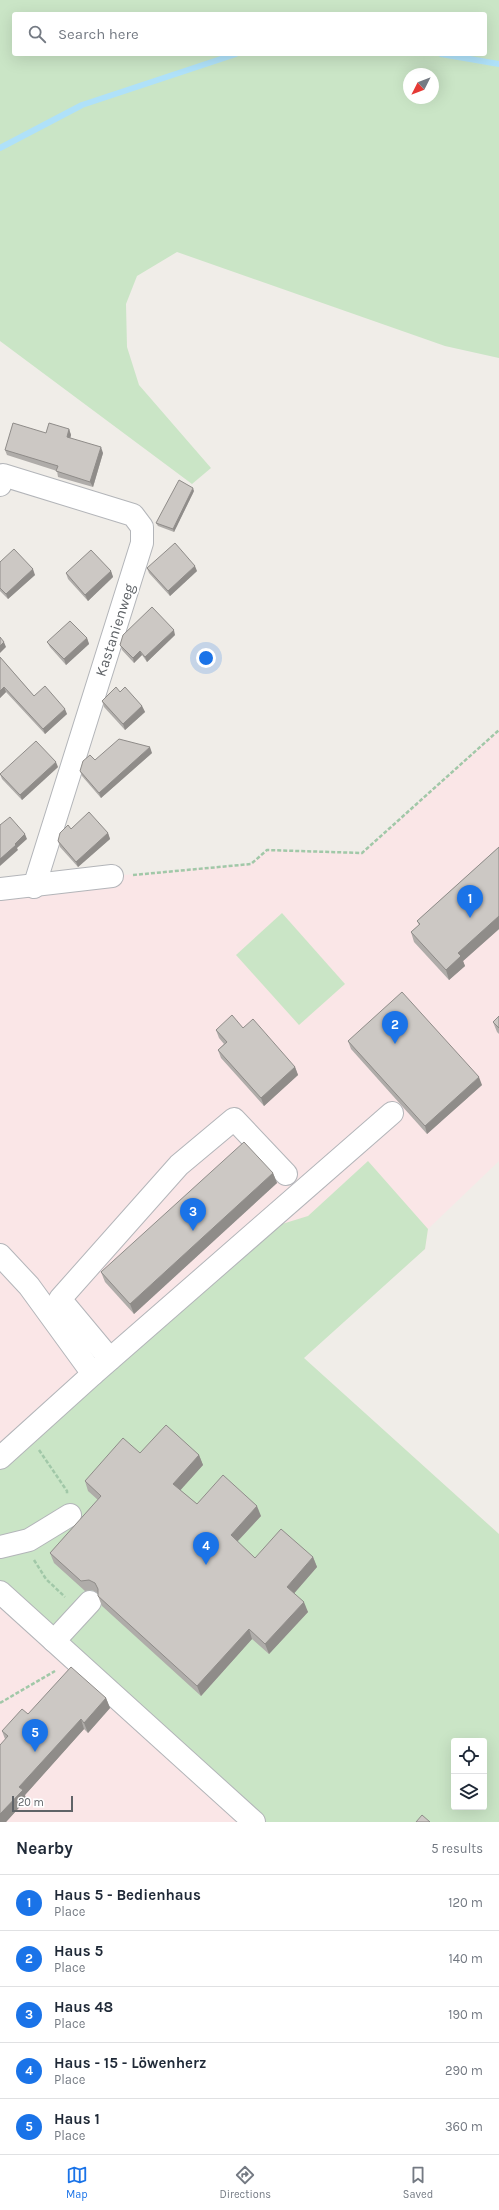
<!DOCTYPE html>
<html lang="en">
<head>
<meta charset="utf-8">
<style>
  :root { --surface:#fff; --page:#f6f6f7; --text:#1f2937; --muted:#747a83; --line:#e0e1e3; --accent:#1a73e8 }
  body { margin:0; font-family:Karla,sans-serif; background:var(--page); color:var(--text) }
  .controls { position:absolute; right:12px; bottom:12px; display:grid; overflow:hidden; border-radius:4px; box-shadow:0 4px 16px #0002 }
  .controls button { width:36px; height:36px; display:grid; place-items:center; padding:0; border:0; border-bottom:1px solid var(--line); background:var(--surface); color:var(--text); font:20px sans-serif }
  .compass { position:absolute; left:403px; top:68px; width:36px; height:36px; border-radius:50%; background:var(--surface); box-shadow:0 4px 16px #0002; rotate:228deg }
  .scale { position:absolute; left:12px; bottom:10px; width:61px; box-sizing:border-box; padding-left:4px; border:2px solid #5f6367; border-top:0; font-size:11px; line-height:14px; white-space:nowrap; color:#5f6367; -webkit-text-stroke:3px #fff; paint-order:stroke }
  .you { position:absolute; left:206px; top:658px; width:14px; height:14px; margin:-10px; border:3px solid #fff; border-radius:50%; background:#1a73e8; box-shadow:0 0 0 6px #1a73e833 }
  .badge { display:grid; place-items:center; width:26px; height:26px; border-radius:50%; background:var(--accent); color:#fff; font-size:13px; font-weight:700 }
  .pin { position:absolute; translate:-50% -33px; filter:drop-shadow(0 1px 2px #0008) }
  .pin::after { content:''; position:absolute; top:21px; width:14px; height:12px; background:inherit; clip-path:polygon(0 0,100% 0,50% 100%) }
  .list { margin:0; padding:0; list-style:none }
  h2 { display:flex; justify-content:space-between; align-items:center; height:52px; margin:0; padding:0 16px; font-size:17px }
  h2 small { font-size:13px; font-weight:400; color:var(--muted) }
  .list li { display:grid; grid-template-columns:26px 1fr auto; gap:12px; align-items:center; box-sizing:border-box; height:56px; padding:0 16px; border-top:1px solid var(--line) }
  .list b { display:block; font-size:15px; white-space:nowrap }
  .list p { margin:0; font-size:13px; white-space:nowrap; color:var(--muted) }
  .list em { font-size:13px; font-style:normal; color:var(--muted) }
  .icon { flex:none; width:22px; height:22px; fill:none; stroke:currentColor; stroke-width:2; stroke-linecap:round; stroke-linejoin:round }
  .map { position:relative; flex:none; width:499px; height:1822px; overflow:hidden }
  .search { position:absolute; background:var(--surface); box-shadow:0 4px 16px #0002; left:12px; right:12px; top:12px; height:44px; display:flex; align-items:center; gap:10px; box-sizing:border-box; padding:0 14px; border-radius:4px; color:var(--muted); font-size:15px }
  .sheet { height:332px; background:var(--surface) }
  nav { display:flex; justify-content:space-around; align-items:center; box-sizing:border-box; height:56px; border-top:1px solid var(--line); background:var(--surface); font-size:11px; color:var(--muted) }
  nav a { display:grid; justify-items:center; gap:2px }
  nav .on { color:var(--accent) }
  .map>svg:first-child { display:block }
</style>
</head>
<body>
<div class="map">
<svg width="499" height="1822" viewBox="0 0 499 1822">
  <rect width="100%" height="100%" fill="#f0ede8"/>
  <path fill="#fae6e7" fill-rule="evenodd" d="M499 729V1161L428 1229 425 1249 303 1358 499 1534V1822H0V889L112 876 251 864 267 850 362 853ZM454 1741H484V1807H454Z"/>
  <g fill="#cae5c6" fill-rule="evenodd">
    <path d="M0 0H499V358L445 346 177 252 137 276 126 304 127 347 139 385 211 468 192 484 0 341ZM14 14H485V54H14ZM409 74H433V98H409Z"/>
    <path d="M282 913 345 984 299 1025 236 955Z"/>
    <path d="M368 1161 428 1229 425 1249 304 1358 499 1534V1822H254L0 1592V1460L282 1224 308 1216ZM454 1741H484V1807H454Z"/>
  </g>
  <g fill="none" stroke-linecap="round" stroke-linejoin="round">
    <g stroke="#afe1f9" stroke-width="6">
      <path d="M441 54 499 64"/>
      <path d="M0 148 82 105 236 54"/>
    </g>
    <g stroke="#b3b5b9" stroke-width="24">
      <g id="minor">
        <path d="M0 485 3 475 133 515 142 527V543L34 887"/>
        <path d="M0 889 112 876"/>
        <path d="M0 1255 29 1286 93 1374"/>
        <path d="M110 1359 60 1299 179 1165 234 1119 286 1174"/>
        <path d="M0 1458 93 1374 392 1113"/>
        <path d="M0 1547 29 1540 70 1515"/>
        <path d="M0 1592 254 1822"/>
        <path d="M54 1641 90 1602"/>
      </g>
    </g>
    <g stroke="#a1c8a8" stroke-width="2.5" stroke-dasharray="4 2" stroke-linecap="butt">
      <path d="M133 875 251 864 267 850 362 853 499 730"/>
      <path d="M39 1450 67 1491V1495"/>
      <path d="M34 1560 46 1579 65 1597"/>
      <path d="M0 1703 55 1671"/>
    </g>
    <use href="#minor" stroke="#fff" stroke-width="22"/>
  </g>
  <g fill="#afaca9">
    <path d="M69 429 71 435 70 438 103 453 93 487 58 477 57 471 7 455 5 450 46 433Z"/>
    <path d="M194 491 174 532 158 526 156 523Z"/>
    <path d="M0 562 35 575 8 599 0 591Z"/>
    <path d="M147 568 197 571 170 596 149 573Z"/>
    <path d="M111 571 113 577 88 601 68 579 66 573Z"/>
    <path d="M175 635 147 662 142 655 134 663 122 650 120 645Z"/>
    <path d="M87 638 89 644 66 665 50 647 47 642Z"/>
    <path d="M0 657 34 696 67 714 45 734 6 692 0 698Z"/>
    <path d="M120 692 142 706 145 712 125 730 104 707 102 701Z"/>
    <path d="M152 753 101 798 82 776 80 771 95 760Z"/>
    <path d="M58 767 22 800 2 779 0 774Z"/>
    <path d="M71 829 108 833 110 839 78 867 60 847 58 841Z"/>
    <path d="M499 847V929L463 961 465 966 449 980 414 942 411 932 419 925 417 921Z"/>
    <path d="M499 1016V1034L497 1032 493 1022Z"/>
    <path d="M243 1028 295 1067 298 1075 264 1106 221 1058 218 1050 224 1044 219 1038 216 1030Z"/>
    <path d="M348 1041 482 1085 427 1134 351 1049Z"/>
    <path d="M273 1173 277 1183 134 1314 105 1282 101 1272Z"/>
    <path d="M140 1453 199 1455 203 1465 180 1490 197 1504 261 1516 237 1542 255 1558 313 1557 317 1567 294 1593 308 1612 269 1654 252 1639 201 1696 102 1606 98 1596V1593L92 1590 85 1591 54 1563 50 1553 98 1500 88 1491 85 1481Z"/>
    <path d="M106 1698 110 1708 88 1733 84 1729 25 1795 26 1800 6 1822H0L5 1739 2 1731 28 1714Z"/>
  </g>
  <g fill="#8f8c89">
    <path d="M69 429 71 435 69 443 67 437Z"/>
    <path d="M101 447 103 453 93 487 90 482Z"/>
    <path d="M193 488 194 491 174 532 173 529Z"/>
    <path d="M195 566 197 571 170 596 168 591Z"/>
    <path d="M33 569 35 575 8 599 6 594Z"/>
    <path d="M111 571 113 577 88 601 85 595Z"/>
    <path d="M174 630 175 635 147 662 145 657Z"/>
    <path d="M87 638 89 644 66 665 64 659Z"/>
    <path d="M4 642 6 647 0 653V646Z"/>
    <path d="M140 651 142 655 134 663 133 658Z"/>
    <path d="M4 687 6 692 0 698V691Z"/>
    <path d="M142 706 145 712 125 730 123 724Z"/>
    <path d="M65 709 67 714 45 734 43 729Z"/>
    <path d="M150 747 152 753 101 798 99 793Z"/>
    <path d="M56 762 58 767 22 800 20 795Z"/>
    <path d="M108 833 110 839 78 867 76 862Z"/>
    <path d="M25 834 27 839 17 848 18 850 0 866V859Z"/>
    <path d="M499 916V929L463 961 465 966 449 980 446 970 458 953Z"/>
    <path d="M295 1067 298 1075 264 1106 261 1098Z"/>
    <path d="M479 1077 482 1085 427 1134 425 1126Z"/>
    <path d="M273 1173 277 1183 134 1314 130 1304Z"/>
    <path d="M199 1455 203 1465 177 1494 173 1484Z"/>
    <path d="M257 1506 261 1516 234 1545 231 1535Z"/>
    <path d="M313 1557 317 1567 291 1597 287 1587Z"/>
    <path d="M304 1602 308 1612 269 1654 265 1644Z"/>
    <path d="M249 1629 252 1639 201 1696 197 1686Z"/>
    <path d="M106 1698 110 1708 88 1733 84 1723Z"/>
    <path d="M81 1719 84 1729 25 1795 26 1800 6 1822H0V1814L19 1787Z"/>
  </g>
  <g fill="#ccc8c4" stroke="#8f8c89">
    <path d="M13 423 46 433 49 423 69 429 67 437 101 447 90 482 56 471 58 466 5 450Z"/>
    <path d="M179 480 193 488 173 529 156 523Z"/>
    <path d="M175 543 195 566 168 591 147 568Z"/>
    <path d="M14 549 33 569 6 594 0 588V562Z"/>
    <path d="M91 550 111 571 85 595 66 573Z"/>
    <path d="M152 607 174 630 145 657 140 651 133 658 120 645 123 635Z"/>
    <path d="M70 621 87 638 64 659 47 642Z"/>
    <path d="M0 637 4 642 0 646Z"/>
    <path d="M0 657 34 696 45 686 65 709 43 729 4 687 0 691Z"/>
    <path d="M116 687 120 692 125 687 142 706 123 724 102 701Z"/>
    <path d="M119 739 150 747 99 793 80 771 83 761 90 755 95 760Z"/>
    <path d="M36 741 56 762 20 795 0 774Z"/>
    <path d="M89 812 108 833 76 862 58 841 60 833 68 825 71 829Z"/>
    <path d="M10 817 25 834 15 844 16 845 0 859V825Z"/>
    <path d="M499 847V916L458 953 461 956 446 970 411 932 420 924 417 921Z"/>
    <path d="M402 992 479 1077 425 1126 348 1041Z"/>
    <path d="M232 1015 243 1028 253 1019 295 1067 261 1098 218 1050 227 1042 216 1030Z"/>
    <path d="M499 1016V1028L493 1022Z"/>
    <path d="M244 1142 273 1173 130 1304 101 1272Z"/>
    <path d="M166 1425 199 1455 173 1484 197 1504 223 1475 257 1506 231 1535 255 1558 281 1529 313 1557 287 1587 304 1602 265 1644 249 1629 197 1686 98 1596V1589L95 1583 89 1580 81 1581 50 1553 101 1496 85 1481 123 1438 140 1453Z"/>
    <path d="M71 1667 106 1698 84 1723 81 1719 19 1787 23 1790 0 1814V1745L8 1736 2 1731 22 1709 28 1714Z"/>
    <path d="M422 1815 430 1822H416Z"/>
  </g>
  <g text-anchor="middle" stroke-width="4" stroke-linejoin="round" paint-order="stroke">
    <g font-size="15" fill="#5f6367" stroke="#fff">
      <text transform="translate(115 630) rotate(-72)" y="5">Kastanienweg</text>
    </g>
  </g>
</svg>
<div class="controls">
<button><svg class="icon" aria-label="locate" viewBox="0 0 24 24"><circle cx="12" cy="12" r="6"/><path d="M12 2v4M12 18v4M2 12h4M18 12h4"/></svg></button>
<button><svg class="icon" aria-label="layers" viewBox="0 0 24 24"><path d="M12 4l9 5-9 5-9-5zM3 14l9 5 9-5"/></svg></button>
</div>
<svg class="compass" viewBox="-18 -18 36 36"><path d="M0-13l5 13h-10z" fill="#e53935"/><path d="M0 13l5-13h-10z" fill="#747a83"/></svg>
<div class="scale">20 m</div>
<div class="you"></div>
<div class="pin badge" style="left:470px;top:918px">1</div>
<div class="pin badge" style="left:395px;top:1044px">2</div>
<div class="pin badge" style="left:193px;top:1231px">3</div>
<div class="pin badge" style="left:206px;top:1565px">4</div>
<div class="pin badge" style="left:35px;top:1752px">5</div>
<div class="search"><svg class="icon" aria-label="search" viewBox="0 0 24 24"><circle cx="10" cy="10" r="6"/><path d="M15 15l6 6"/></svg>Search here</div>
</div>
<section class="sheet">
<h2>Nearby<small>5 results</small></h2>
<ul class="list">
<li><span class="badge">1</span><div><b>Haus 5 - Bedienhaus</b><p>Place</p></div><em>120 m</em></li>
<li><span class="badge">2</span><div><b>Haus 5</b><p>Place</p></div><em>140 m</em></li>
<li><span class="badge">3</span><div><b>Haus 48</b><p>Place</p></div><em>190 m</em></li>
<li><span class="badge">4</span><div><b>Haus - 15 - Löwenherz</b><p>Place</p></div><em>290 m</em></li>
<li><span class="badge">5</span><div><b>Haus 1</b><p>Place</p></div><em>360 m</em></li>
</ul>
</section>
<nav>
<a class="on"><svg class="icon" aria-label="map" viewBox="0 0 24 24"><path d="M3 6l6-2 6 2 6-2v14l-6 2-6-2-6 2zM9 4v14M15 6v14"/></svg>Map</a>
<a><svg class="icon" aria-label="directions" viewBox="0 0 24 24"><path d="M12 3l9 9-9 9-9-9zM9 14v-3h6M13 9l2 2-2 2"/></svg>Directions</a>
<a><svg class="icon" aria-label="saved" viewBox="0 0 24 24"><path d="M7 4h10v16l-5-4-5 4z"/></svg>Saved</a>
</nav>
</body>
</html>
